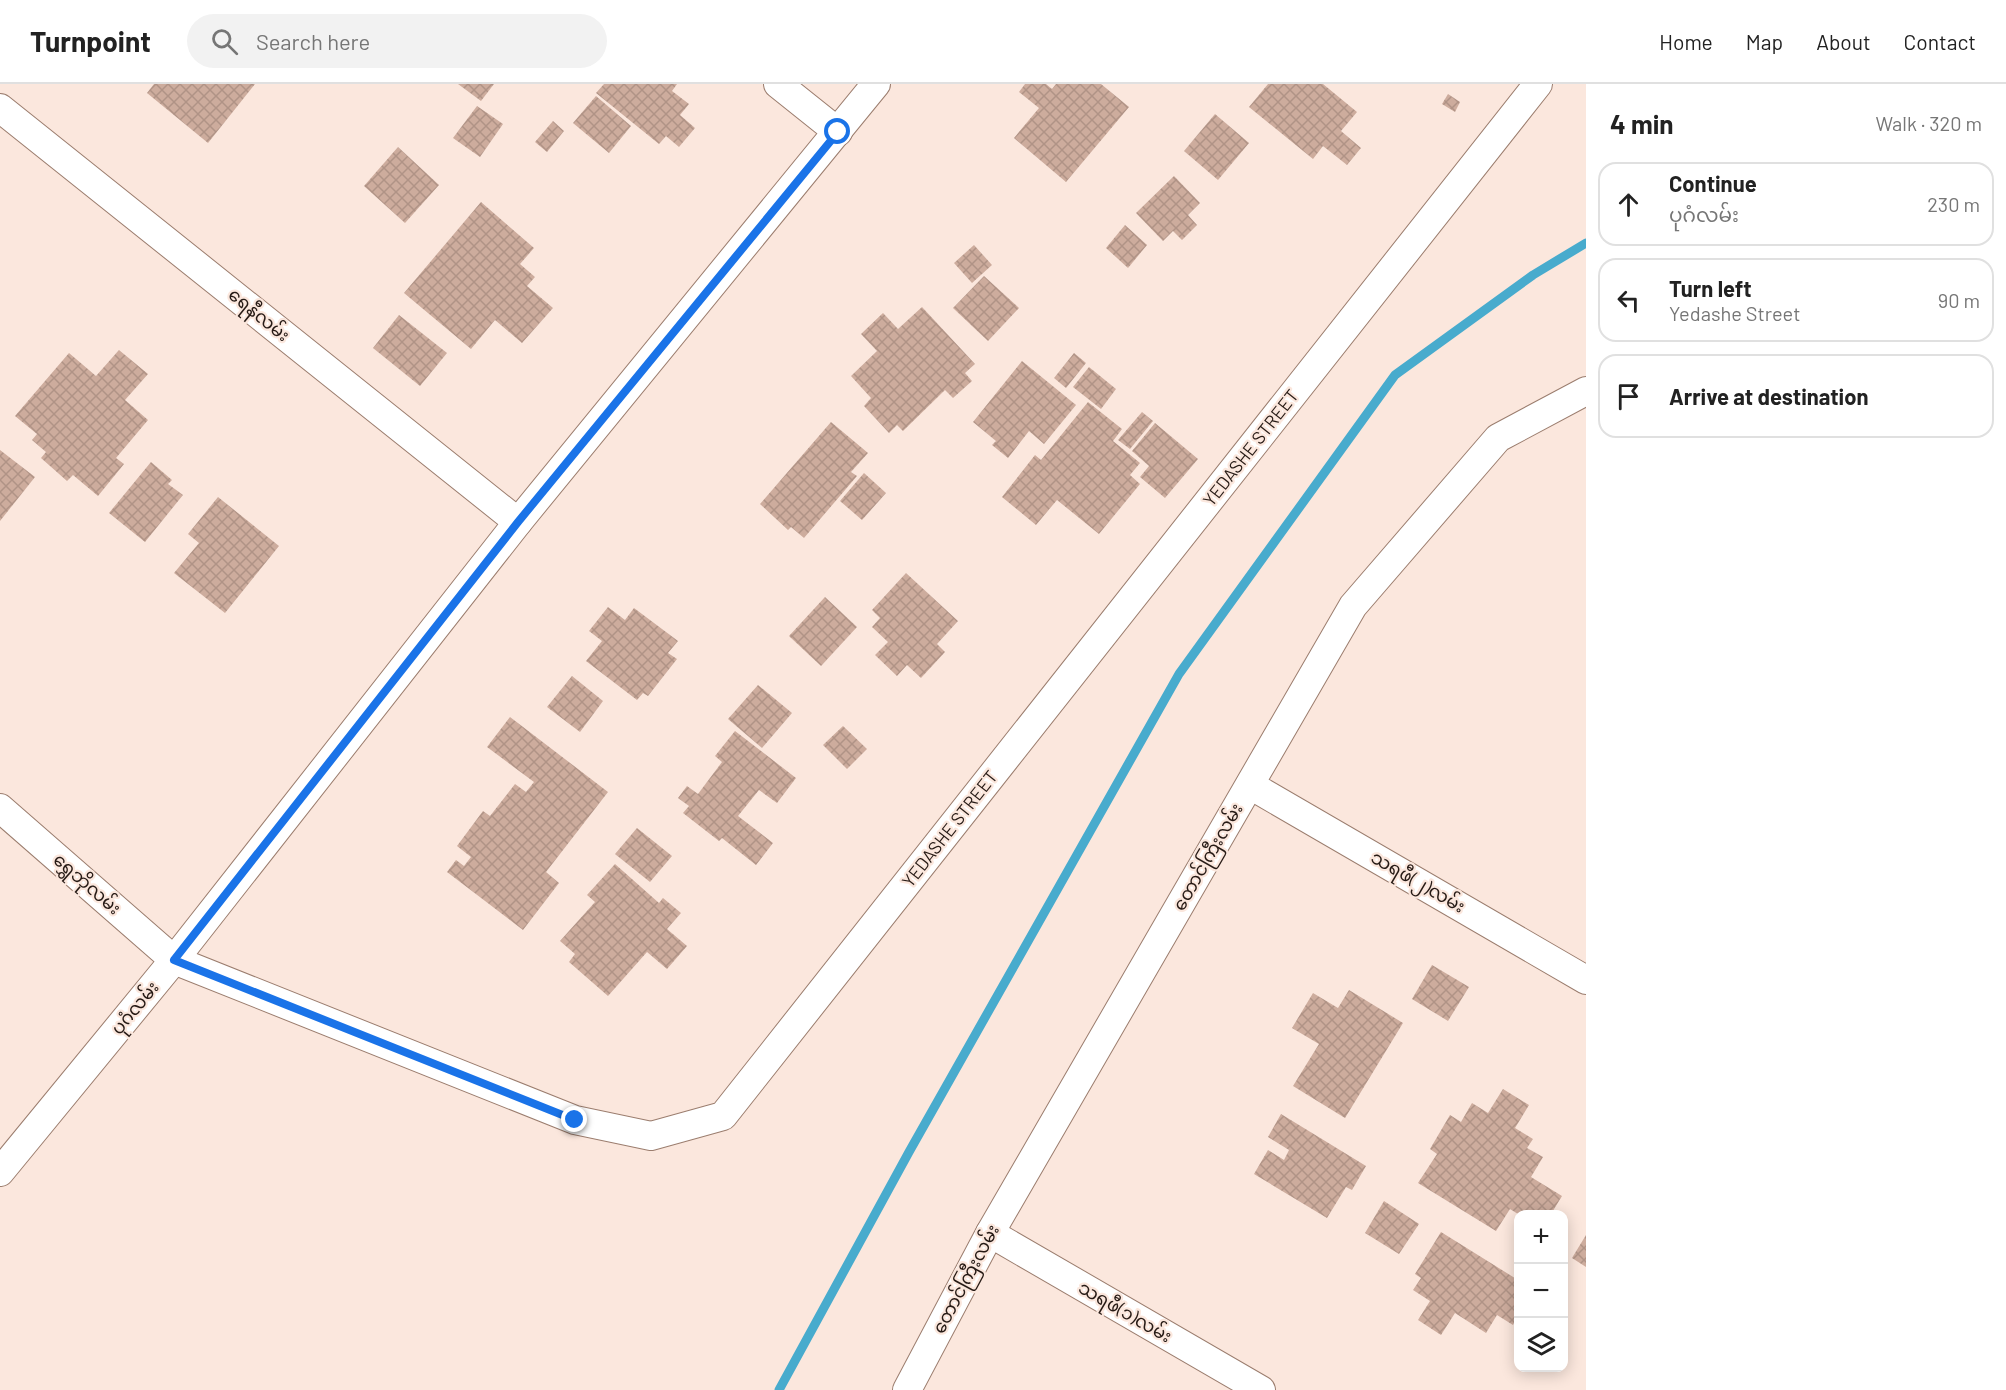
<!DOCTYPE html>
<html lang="en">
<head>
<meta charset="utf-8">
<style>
  :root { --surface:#fff; --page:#f2f2f2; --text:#222; --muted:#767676; --line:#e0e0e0 }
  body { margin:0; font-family:Barlow,"Noto Sans Myanmar",sans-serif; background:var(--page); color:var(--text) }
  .controls { position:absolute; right:18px; bottom:18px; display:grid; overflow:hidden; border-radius:12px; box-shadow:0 3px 15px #0003 }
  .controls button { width:54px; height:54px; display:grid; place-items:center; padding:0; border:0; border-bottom:2px solid var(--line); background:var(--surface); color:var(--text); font:30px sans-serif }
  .stop { position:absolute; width:18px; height:18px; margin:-14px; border:4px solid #1a73e8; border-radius:50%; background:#fff }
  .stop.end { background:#1a73e8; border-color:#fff; box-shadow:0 2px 6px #0008 }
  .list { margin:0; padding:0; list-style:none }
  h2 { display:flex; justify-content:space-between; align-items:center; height:78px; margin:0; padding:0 24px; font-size:26px }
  h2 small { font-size:20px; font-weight:400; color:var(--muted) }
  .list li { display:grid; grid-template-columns:39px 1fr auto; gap:18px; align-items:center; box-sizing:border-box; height:84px; margin:0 12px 12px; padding:0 12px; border:2px solid var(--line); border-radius:18px }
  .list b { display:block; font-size:22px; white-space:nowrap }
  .list p { margin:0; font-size:20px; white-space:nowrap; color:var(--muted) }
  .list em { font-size:20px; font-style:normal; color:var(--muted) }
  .icon { flex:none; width:33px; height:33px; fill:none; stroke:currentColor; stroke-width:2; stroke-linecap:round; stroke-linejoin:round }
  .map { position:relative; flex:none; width:1586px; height:1306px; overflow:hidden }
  header { display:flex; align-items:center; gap:36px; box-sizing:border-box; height:84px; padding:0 30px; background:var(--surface); border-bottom:2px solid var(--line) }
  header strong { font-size:28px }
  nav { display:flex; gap:33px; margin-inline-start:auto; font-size:21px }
  .search { width:420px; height:54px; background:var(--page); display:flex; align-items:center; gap:15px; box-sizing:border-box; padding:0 21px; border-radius:33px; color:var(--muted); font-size:22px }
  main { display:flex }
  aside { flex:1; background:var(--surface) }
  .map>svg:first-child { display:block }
</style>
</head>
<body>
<header>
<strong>Turnpoint</strong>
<div class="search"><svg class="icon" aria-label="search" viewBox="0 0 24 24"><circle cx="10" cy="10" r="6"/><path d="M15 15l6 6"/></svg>Search here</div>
<nav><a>Home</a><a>Map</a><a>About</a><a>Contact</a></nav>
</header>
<main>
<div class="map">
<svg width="1586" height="1306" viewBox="0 0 1586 1306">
  <defs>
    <pattern id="building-cross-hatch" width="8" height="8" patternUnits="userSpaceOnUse" patternTransform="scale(1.5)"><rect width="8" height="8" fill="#cdac9d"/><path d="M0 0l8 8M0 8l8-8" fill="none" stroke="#b09386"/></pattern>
  </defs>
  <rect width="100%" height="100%" fill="#fbe7dd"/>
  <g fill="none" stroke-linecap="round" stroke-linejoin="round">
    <path stroke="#48abcd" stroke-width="9" d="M779 1306 909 1068 1179 590 1395 291 1533 191 1586 159"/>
  </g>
  <g fill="url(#building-cross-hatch)">
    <path d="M154 0H255L208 59 147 9Z"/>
    <path d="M458 0H494L481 17Z"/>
    <path d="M604 0H677L672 7 689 20 680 31 695 44 679 63 666 52 659 60 596 9Z"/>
    <path d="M1025 0H1046L1052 5 1056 0H1101L1129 23 1066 98 1014 54 1039 24 1019 8Z"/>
    <path d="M1268 0H1323L1357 28 1341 47 1361 64 1347 81 1323 62 1313 75 1249 23Z"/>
    <path d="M1448 10 1460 18 1455 28 1442 20Z"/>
    <path d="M596 12 631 42 609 69 573 39Z"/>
    <path d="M477 22 503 40 480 73 453 54Z"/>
    <path d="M1215 30 1249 59 1218 96 1184 67Z"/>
    <path d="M553 37 564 47 547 68 535 58Z"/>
    <path d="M398 63 439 101 405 139 364 102Z"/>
    <path d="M1174 92 1200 119 1188 131 1197 141 1182 156 1173 147 1163 157 1136 129Z"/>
    <path d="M481 118 534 164 520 180 535 193 527 202 553 224 522 259 495 236 471 265 404 209Z"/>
    <path d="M1125 141 1147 161 1128 184 1106 164Z"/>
    <path d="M974 161 992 181 972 199 954 179Z"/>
    <path d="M984 192 1019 224 988 257 953 224Z"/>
    <path d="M922 223 975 280 965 289 972 297 953 314 945 306 903 347 897 341 889 349 864 322 871 314 851 292 877 267 861 250 883 229 898 245Z"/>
    <path d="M399 231 447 269 420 302 373 264Z"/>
    <path d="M119 266 148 290 125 316 148 336 116 374 124 380 98 412 73 391 67 397 41 374 46 368 32 356 37 350 15 332 69 269 96 292Z"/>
    <path d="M1074 269 1086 279 1066 304 1054 294Z"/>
    <path d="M1022 277 1076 321 1044 360 1029 347 1008 374 992 361 996 357 973 338Z"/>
    <path d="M1089 283 1116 305 1101 325 1073 303Z"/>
    <path d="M1088 318 1122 345 1113 357 1140 379 1130 391 1140 400 1099 450 1057 416 1036 441 1002 413 1035 371 1041 376Z"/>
    <path d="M1142 328 1153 337 1130 365 1118 356Z"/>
    <path d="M831 338 868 369 851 388 857 392 804 454 791 443 788 446 760 420Z"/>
    <path d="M1155 339 1198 375 1165 414 1140 393 1149 382 1132 367Z"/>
    <path d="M0 366 35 393 0 437Z"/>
    <path d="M151 378 172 396 168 400 183 411 145 458 109 429Z"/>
    <path d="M864 389 886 409 862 436 840 417Z"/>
    <path d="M218 413 279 462 225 529 174 489 199 459 188 450Z"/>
    <path d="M906 489 958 537 937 560 945 568 921 594 907 581 897 592 875 571 888 558 872 543 880 534 872 526Z"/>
    <path d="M825 513 857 543 821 582 789 552Z"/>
    <path d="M608 523 625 536 634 524 678 557 668 569 677 575 648 612 643 609 637 616 586 577 602 557 589 547Z"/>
    <path d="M572 592 603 617 580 648 547 623Z"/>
    <path d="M758 601 792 629 762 664 728 635Z"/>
    <path d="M510 633 608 708 546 788 559 799 523 846 447 788 456 776 464 782 471 773 457 762 483 727 490 732 515 700 526 708 534 698 487 663Z"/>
    <path d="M843 642 867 665 847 685 823 661Z"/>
    <path d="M735 647 796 694 777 719 759 706 738 732 773 759 756 781 722 754 719 757 683 729 689 722 678 714 687 702 698 710 722 678 715 672Z"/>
    <path d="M637 744 672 772 650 798 615 770Z"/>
    <path d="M615 780 659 819 663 814 681 829 667 845 687 862 667 885 647 868 608 912 569 878 575 870 560 857 595 818 587 811Z"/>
    <path d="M1432 881 1469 903 1448 937 1412 915Z"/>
    <path d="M1349 906 1403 939 1345 1034 1293 1002 1319 960 1292 944 1313 909 1338 924Z"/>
    <path d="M1503 1005 1529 1021 1515 1044 1533 1055 1527 1064 1543 1073 1531 1093 1562 1112 1551 1130H1518L1510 1125 1496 1147 1418 1099 1437 1070 1430 1065 1450 1031 1461 1038 1472 1019 1488 1029Z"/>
    <path d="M1281 1030 1366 1082 1352 1106 1346 1103 1327 1134 1254 1090 1268 1066 1284 1076 1289 1066 1268 1053Z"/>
    <path d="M1384 1117 1419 1140 1399 1170 1365 1149Z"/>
    <path d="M1441 1148 1518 1196V1231L1513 1241 1497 1231 1486 1249 1455 1229 1441 1251 1418 1236 1430 1217 1413 1206 1421 1194 1415 1190Z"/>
    <path d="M1586 1151V1183L1572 1174Z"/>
  </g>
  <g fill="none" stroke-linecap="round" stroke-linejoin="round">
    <g stroke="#9b7d6e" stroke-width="30">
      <g id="minor">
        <path d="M778 0 838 48"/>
        <path d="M0 24 518 438"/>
        <path d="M1250 701 1586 896"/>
        <path d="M0 724 174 876 575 1036 651 1052 723 1032 1538 0"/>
        <path d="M0 1088 174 876 518 438 876 0"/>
        <path d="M990 1149 1261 1306"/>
        <path d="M907 1306 990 1149 1353 522 1498 354 1586 307"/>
      </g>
    </g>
    <use href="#minor" stroke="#fff" stroke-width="28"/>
  </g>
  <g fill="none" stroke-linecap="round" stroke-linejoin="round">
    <path stroke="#1a73e8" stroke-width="8" d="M575 1036 174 876 518 438 838 48"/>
  </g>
  <g text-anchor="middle" stroke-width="4.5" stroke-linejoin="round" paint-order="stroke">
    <g font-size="18" fill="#261a15" stroke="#fbe7dd">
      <text transform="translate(259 231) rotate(39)" y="6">ရေနီလမ်း</text>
      <text transform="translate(1251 364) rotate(-52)" y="6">YEDASHE STREET</text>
      <text transform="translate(950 745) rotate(-52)" y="6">YEDASHE STREET</text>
      <text transform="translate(1208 773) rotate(-60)" y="6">တောင်ကြီးလမ်း</text>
      <text transform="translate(1418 798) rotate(30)" y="6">သရဖီ(၂)လမ်း</text>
      <text transform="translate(87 800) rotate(41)" y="6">ရွှေဘိုလမ်း</text>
      <text transform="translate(135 924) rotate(-50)" y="6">ပုဂံလမ်း</text>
      <text transform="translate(966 1195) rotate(-62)" y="6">တောင်ကြီးလမ်း</text>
      <text transform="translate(1125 1228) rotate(30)" y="6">သရဖီ(၁)လမ်း</text>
    </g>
  </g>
</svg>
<div class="controls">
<button>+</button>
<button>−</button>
<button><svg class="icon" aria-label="layers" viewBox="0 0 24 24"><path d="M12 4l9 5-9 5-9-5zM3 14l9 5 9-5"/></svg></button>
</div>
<div class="stop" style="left:838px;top:48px"></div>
<div class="stop end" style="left:575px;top:1036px"></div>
</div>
<aside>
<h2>4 min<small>Walk · 320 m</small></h2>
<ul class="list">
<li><svg class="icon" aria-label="ahead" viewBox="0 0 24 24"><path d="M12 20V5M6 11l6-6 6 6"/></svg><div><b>Continue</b><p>ပုဂံလမ်း</p></div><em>230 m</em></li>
<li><svg class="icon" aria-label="left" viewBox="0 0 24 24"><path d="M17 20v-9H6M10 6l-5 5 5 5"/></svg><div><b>Turn left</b><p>Yedashe Street</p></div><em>90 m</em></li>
<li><svg class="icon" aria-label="arrive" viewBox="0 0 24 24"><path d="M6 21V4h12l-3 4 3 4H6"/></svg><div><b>Arrive at destination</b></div></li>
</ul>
</aside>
</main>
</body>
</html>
